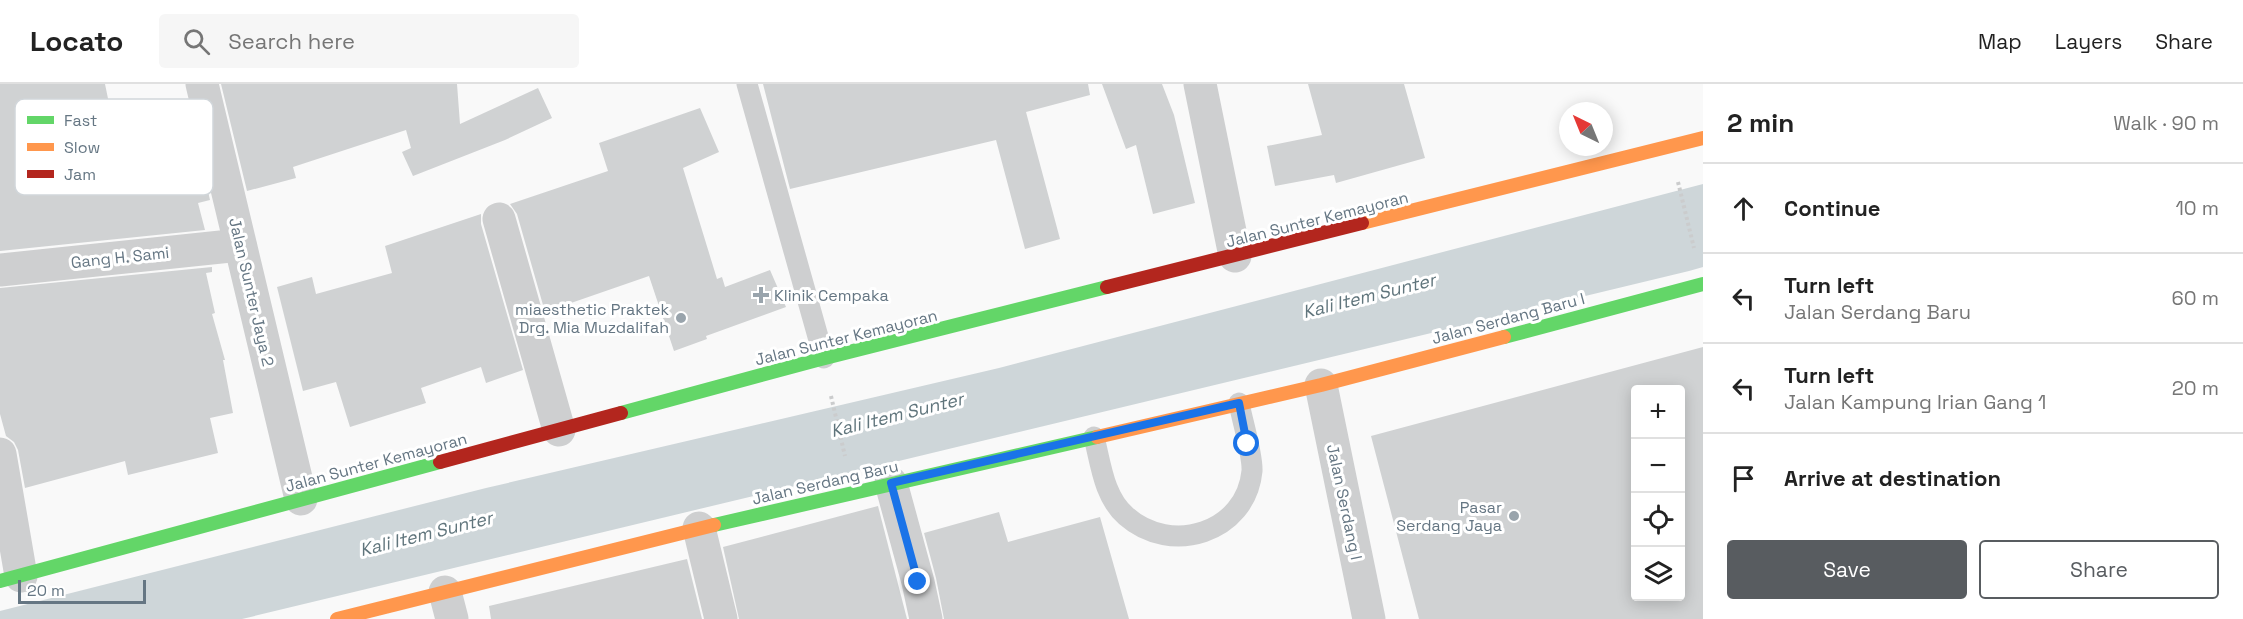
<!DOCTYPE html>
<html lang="en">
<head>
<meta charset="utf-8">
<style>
  :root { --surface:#fff; --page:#f6f6f6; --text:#222; --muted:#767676; --line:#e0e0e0; --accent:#585c60 }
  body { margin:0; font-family:"Space Grotesk",sans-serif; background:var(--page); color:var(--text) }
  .controls { position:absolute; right:18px; bottom:18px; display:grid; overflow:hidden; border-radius:6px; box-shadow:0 3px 15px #0003 }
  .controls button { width:54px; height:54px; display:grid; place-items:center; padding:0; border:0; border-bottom:2px solid var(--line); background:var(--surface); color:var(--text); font:30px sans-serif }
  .compass { position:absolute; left:1559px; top:18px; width:54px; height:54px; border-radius:50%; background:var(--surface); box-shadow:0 3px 15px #0003; rotate:317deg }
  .scale { position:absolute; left:18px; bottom:15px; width:128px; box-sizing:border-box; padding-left:6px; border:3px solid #657683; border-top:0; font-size:16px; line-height:21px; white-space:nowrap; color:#657683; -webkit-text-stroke:4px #fff; paint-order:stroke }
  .stop { position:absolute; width:18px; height:18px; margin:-14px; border:4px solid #1a73e8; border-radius:50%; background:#fff }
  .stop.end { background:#1a73e8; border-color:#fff; box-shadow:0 2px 6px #0008 }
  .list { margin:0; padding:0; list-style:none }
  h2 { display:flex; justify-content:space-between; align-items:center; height:78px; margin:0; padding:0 24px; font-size:26px }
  h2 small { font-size:20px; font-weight:400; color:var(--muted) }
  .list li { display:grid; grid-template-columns:39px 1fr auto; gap:18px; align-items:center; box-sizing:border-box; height:90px; padding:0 24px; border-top:2px solid var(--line) }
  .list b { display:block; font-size:22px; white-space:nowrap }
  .list p { margin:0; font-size:20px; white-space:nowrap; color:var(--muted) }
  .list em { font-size:20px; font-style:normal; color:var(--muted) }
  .actions { display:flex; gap:12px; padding:18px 24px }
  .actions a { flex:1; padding:14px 0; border:2px solid var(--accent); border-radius:6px; text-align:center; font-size:21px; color:var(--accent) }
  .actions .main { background:var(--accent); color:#fff }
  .icon { flex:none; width:33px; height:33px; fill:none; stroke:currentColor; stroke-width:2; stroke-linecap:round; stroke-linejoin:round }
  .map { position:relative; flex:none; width:1703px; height:535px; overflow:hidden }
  header { display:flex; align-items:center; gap:36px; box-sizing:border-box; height:84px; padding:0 30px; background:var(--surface); border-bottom:2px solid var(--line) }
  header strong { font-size:28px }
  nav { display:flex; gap:33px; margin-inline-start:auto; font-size:21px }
  .search { width:420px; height:54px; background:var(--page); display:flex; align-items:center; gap:15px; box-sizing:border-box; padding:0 21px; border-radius:6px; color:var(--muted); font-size:22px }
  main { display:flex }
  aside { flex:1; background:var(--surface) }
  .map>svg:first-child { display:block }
</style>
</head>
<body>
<header>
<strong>Locato</strong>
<div class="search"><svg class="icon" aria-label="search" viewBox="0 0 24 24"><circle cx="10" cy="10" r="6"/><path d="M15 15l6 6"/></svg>Search here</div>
<nav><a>Map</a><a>Layers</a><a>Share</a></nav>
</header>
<main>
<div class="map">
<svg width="1703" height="535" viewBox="0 0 1703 535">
  <rect width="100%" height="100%" fill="#f9f9f9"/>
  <path fill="#ced6d9" d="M1703 100V183L1689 187 242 535H0V527L486 404 999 284Z"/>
  <g fill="#d0d2d3" fill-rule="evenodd">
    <path d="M0 0H105L112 34 188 23 210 116 198 119 205 146 0 167Z"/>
    <path d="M221 0H457L460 40 538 4 552 34 505 56 413 92 402 68 411 64 406 46 293 83 296 94 247 107Z"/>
    <path d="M763 0H1088L1090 11 1026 28 1060 155 1025 165 996 56 790 105Z"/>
    <path d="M1102 0H1162L1174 31 1195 119 1153 130 1136 61 1126 65Z"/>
    <path d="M1308 0H1404L1425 74 1336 99 1334 91 1275 102 1267 62 1322 51Z"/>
    <path d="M700 24 719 68 683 84 717 195 722 193 725 203 770 186 786 223 706 252 707 255 674 267 649 192 545 228 517 130 510 120 608 87 599 59Z"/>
    <path d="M481 130V140L523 286 486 299 481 283 421 304 426 319 350 343 336 298 303 307 277 203 312 193 316 210 392 189 385 162Z"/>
    <path d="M212 183V188L206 189 215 229 212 230 225 276H223L233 329 210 334 218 369 128 391 125 377 25 404 18 366 14 358 6 352 0 330V204Z"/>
    <path d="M1703 263V535H1419L1371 352ZM1635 306H1680V513H1635Z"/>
    <path d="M878 422 907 535H739L723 463Z"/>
    <path d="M999 428 1008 458 1100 433 1129 535H944L936 494 924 449Z"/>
    <path d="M687 475 702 535H491L489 522Z"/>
  </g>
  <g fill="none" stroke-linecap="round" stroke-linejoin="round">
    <g stroke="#cbcccd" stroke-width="4" stroke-dasharray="3 3" stroke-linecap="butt">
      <path d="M1678 98 1694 164"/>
      <path d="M831 312 845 372"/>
    </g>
    <g stroke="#cecfd0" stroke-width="21">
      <path d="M747 0 824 274"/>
      <path d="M1094 353C1101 381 1104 413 1126 432 1171 472 1246 449 1252 387 1253 371 1242 336 1239 319"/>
    </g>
    <g stroke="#cecfd0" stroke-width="33">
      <path d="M202 0 301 415"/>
      <path d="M1200 0 1235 172"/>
      <path d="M499 135 559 346"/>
      <path d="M0 186 240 161"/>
      <path d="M1321 301 1369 535"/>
      <path d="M0 370 21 492"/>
      <path d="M891 399 918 498 926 535"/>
      <path d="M699 444 721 535"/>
      <path d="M445 508 452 535"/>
    </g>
    <g stroke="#63d668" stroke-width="14">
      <path d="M1504 253 1703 200"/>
      <path d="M621 329 817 276 1107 203"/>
      <path d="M714 441 1097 353"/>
      <path d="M0 497 440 378"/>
    </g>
    <g stroke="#ff974d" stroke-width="14">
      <path d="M1362 139 1703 54"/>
      <path d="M1097 353 1321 301 1504 253"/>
      <path d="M337 535 714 441"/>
    </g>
    <g stroke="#b3261e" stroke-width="14">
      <path d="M1107 203 1362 139"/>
      <path d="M440 378 621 329"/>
    </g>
  </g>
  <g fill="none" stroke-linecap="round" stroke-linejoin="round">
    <path stroke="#1a73e8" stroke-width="8" d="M918 498 891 399 1239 319 1247 360"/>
  </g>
  <g fill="#99a4ac" stroke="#fff" stroke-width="2">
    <path d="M758 202h6v6h6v6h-6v6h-6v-6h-6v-6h6z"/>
    <circle cx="681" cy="234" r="6"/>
    <circle cx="1514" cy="432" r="6"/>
  </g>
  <g text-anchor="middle" stroke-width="6" stroke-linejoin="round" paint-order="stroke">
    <g font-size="16" fill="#657683" stroke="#fff">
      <text transform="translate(1317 135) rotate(-14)" y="6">Jalan Sunter Kemayoran</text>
      <text transform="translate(120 173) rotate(-6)" y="6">Gang H. Sami</text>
      <text transform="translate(252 208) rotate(77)" y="6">Jalan Sunter Jaya 2</text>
      <text transform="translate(1508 234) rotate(-15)" y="6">Jalan Serdang Baru I</text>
      <text transform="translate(846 253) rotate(-14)" y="6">Jalan Sunter Kemayoran</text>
      <text transform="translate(376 378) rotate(-15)" y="6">Jalan Sunter Kemayoran</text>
      <text transform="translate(825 398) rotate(-13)" y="6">Jalan Serdang Baru</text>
      <text transform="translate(1345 418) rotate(78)" y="6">Jalan Serdang I</text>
    </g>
    <g font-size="16" fill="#657683" stroke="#fff" text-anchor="end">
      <text x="774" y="217" text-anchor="start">Klinik Cempaka</text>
      <text x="669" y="231">miaesthetic Praktek<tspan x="669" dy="18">Drg. Mia Muzdalifah</tspan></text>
      <text x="1502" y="429">Pasar<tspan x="1502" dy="18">Serdang Jaya</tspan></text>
    </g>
    <g font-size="18" font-style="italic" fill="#60757c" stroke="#fff">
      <text transform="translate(1369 212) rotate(-14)" y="6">Kali Item Sunter</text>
      <text transform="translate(897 331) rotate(-14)" y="6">Kali Item Sunter</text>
      <text transform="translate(426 450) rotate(-14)" y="6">Kali Item Sunter</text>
    </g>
  </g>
  <rect x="15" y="15" width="198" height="96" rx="9" fill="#fff" stroke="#d1d6da" stroke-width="1.5"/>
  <rect x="27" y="32" width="27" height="8" fill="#63d668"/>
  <rect x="27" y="59" width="27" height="8" fill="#ff974d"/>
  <rect x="27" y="86" width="27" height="8" fill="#b3261e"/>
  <g font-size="16" fill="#657683">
    <text x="64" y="42">Fast</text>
    <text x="64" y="69">Slow</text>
    <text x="64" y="96">Jam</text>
  </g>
</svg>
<div class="controls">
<button>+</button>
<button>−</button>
<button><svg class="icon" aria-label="locate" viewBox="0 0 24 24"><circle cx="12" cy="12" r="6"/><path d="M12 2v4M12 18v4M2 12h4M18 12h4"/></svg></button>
<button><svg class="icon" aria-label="layers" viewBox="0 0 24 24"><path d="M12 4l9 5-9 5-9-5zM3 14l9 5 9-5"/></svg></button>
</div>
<svg class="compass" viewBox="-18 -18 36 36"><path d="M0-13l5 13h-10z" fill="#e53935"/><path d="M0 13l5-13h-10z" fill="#767676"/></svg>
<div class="scale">20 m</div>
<div class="stop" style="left:1247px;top:360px"></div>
<div class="stop end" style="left:918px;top:498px"></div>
</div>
<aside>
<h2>2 min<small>Walk · 90 m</small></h2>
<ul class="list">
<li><svg class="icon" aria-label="ahead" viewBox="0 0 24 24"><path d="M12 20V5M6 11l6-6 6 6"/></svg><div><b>Continue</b></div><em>10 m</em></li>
<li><svg class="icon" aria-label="left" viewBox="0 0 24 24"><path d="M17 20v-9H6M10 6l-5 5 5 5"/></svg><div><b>Turn left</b><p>Jalan Serdang Baru</p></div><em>60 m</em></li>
<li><svg class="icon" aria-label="left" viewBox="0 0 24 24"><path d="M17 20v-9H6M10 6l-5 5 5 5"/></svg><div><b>Turn left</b><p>Jalan Kampung Irian Gang 1</p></div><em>20 m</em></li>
<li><svg class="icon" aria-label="arrive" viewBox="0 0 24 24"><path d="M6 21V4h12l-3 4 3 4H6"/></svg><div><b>Arrive at destination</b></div></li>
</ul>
<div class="actions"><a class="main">Save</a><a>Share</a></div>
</aside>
</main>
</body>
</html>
